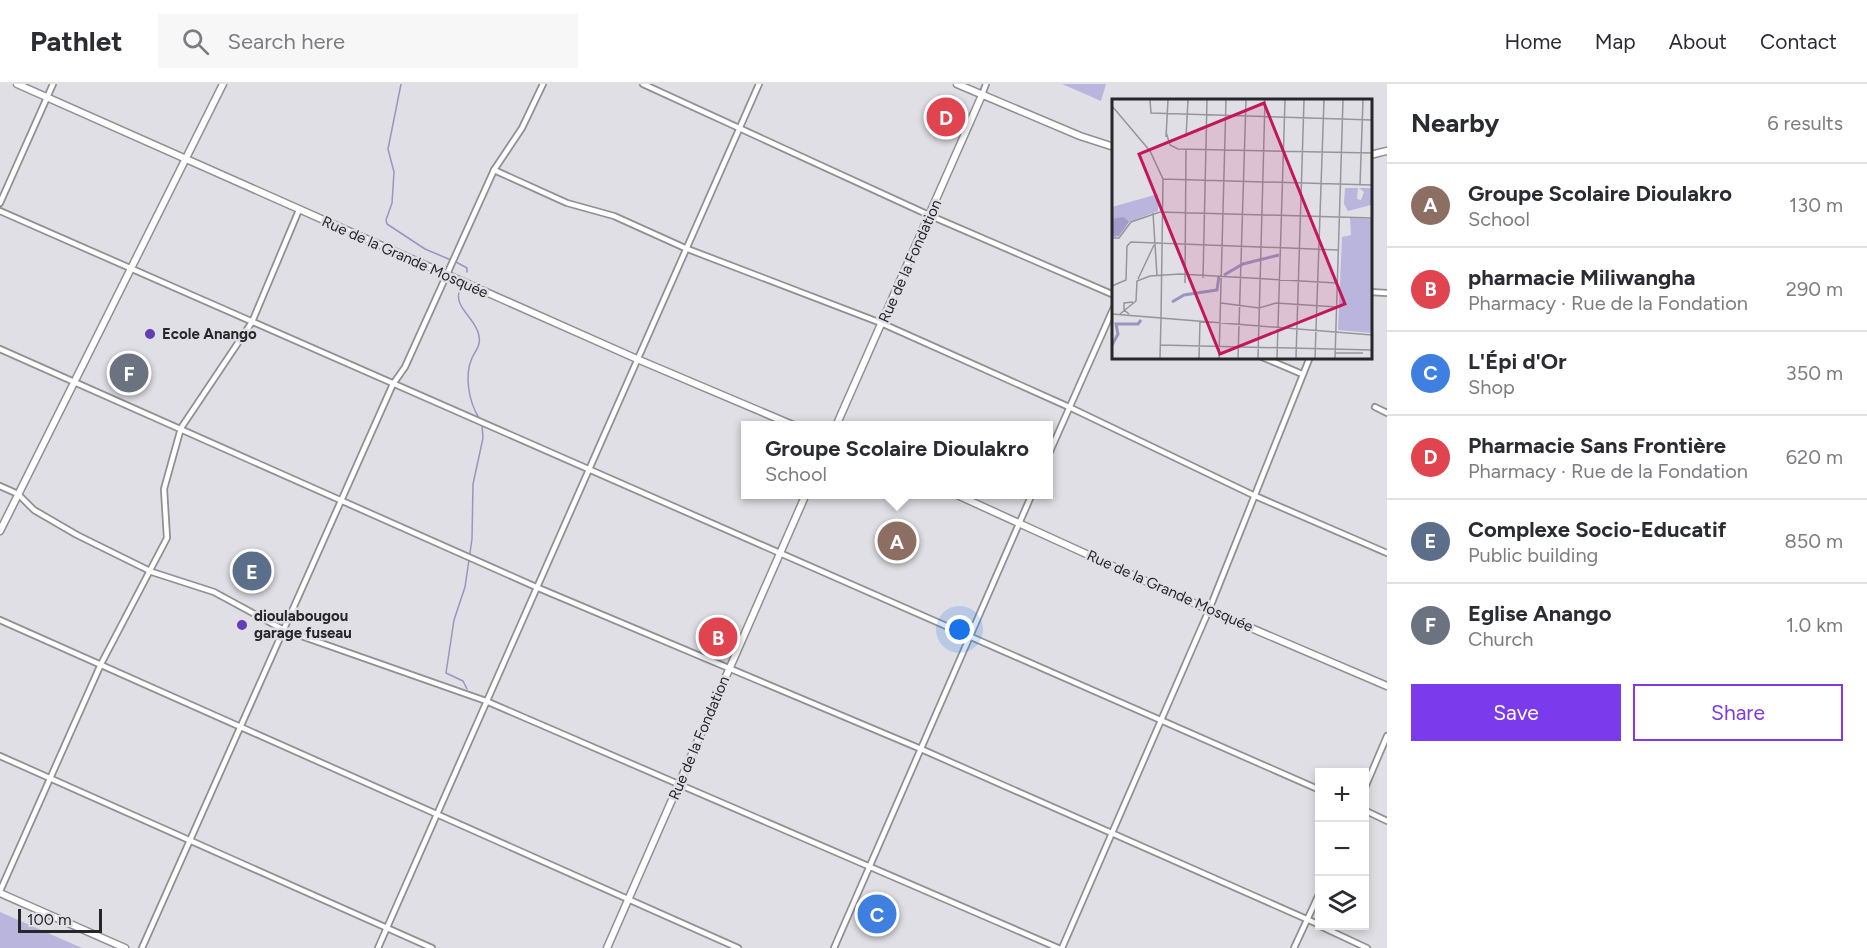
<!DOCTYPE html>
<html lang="en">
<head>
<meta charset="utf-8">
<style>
  :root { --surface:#fff; --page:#f7f7f7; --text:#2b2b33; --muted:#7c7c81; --line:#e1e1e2; --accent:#7c3aed }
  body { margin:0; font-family:Figtree,sans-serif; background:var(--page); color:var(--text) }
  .controls { position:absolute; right:18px; bottom:18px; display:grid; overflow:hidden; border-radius:0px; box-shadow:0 3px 9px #0003 }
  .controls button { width:54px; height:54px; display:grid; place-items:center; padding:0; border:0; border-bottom:2px solid var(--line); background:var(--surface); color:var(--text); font:30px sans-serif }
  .scale { position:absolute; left:18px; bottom:15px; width:84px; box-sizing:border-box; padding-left:6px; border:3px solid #272729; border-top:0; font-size:16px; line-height:21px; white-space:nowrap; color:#272729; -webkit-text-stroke:4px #e0dfe5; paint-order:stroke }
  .you { position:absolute; left:960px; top:546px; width:21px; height:21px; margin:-15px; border:4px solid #fff; border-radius:50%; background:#1a73e8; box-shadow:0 0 0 9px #1a73e833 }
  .badge { display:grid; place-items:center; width:39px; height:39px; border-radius:50%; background:var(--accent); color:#fff; font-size:20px; font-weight:700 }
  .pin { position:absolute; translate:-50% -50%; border:3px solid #fff; box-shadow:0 2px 6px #0006 }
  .popup { position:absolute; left:741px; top:337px; width:312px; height:78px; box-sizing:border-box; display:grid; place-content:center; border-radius:0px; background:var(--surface); filter:drop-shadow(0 2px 4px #0005); font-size:20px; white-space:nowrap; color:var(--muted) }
  .popup b { font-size:22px; color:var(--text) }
  .popup::after { content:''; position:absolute; left:50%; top:100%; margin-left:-12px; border:12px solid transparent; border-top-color:var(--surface) }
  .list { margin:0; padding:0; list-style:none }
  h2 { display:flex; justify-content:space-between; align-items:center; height:78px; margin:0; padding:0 24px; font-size:26px }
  h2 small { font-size:20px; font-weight:400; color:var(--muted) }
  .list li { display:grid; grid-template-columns:39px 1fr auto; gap:18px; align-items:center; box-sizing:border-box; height:84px; padding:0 24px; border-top:2px solid var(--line) }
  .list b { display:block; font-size:22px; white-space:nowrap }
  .list p { margin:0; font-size:20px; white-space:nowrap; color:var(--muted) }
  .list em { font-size:20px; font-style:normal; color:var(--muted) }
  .actions { display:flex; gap:12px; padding:18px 24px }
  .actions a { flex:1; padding:14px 0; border:2px solid var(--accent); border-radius:0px; text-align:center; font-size:21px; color:var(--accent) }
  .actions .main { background:var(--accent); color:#fff }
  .icon { flex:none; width:33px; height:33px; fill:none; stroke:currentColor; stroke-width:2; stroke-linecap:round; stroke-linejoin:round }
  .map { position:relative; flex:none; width:1387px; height:864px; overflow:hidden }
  header { display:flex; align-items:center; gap:36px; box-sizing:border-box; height:84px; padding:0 30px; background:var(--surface); border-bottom:2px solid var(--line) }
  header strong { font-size:28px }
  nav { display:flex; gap:33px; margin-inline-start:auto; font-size:21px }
  .search { width:420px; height:54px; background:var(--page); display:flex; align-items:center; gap:15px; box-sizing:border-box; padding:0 21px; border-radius:0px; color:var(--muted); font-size:22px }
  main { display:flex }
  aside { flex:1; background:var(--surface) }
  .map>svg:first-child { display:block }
</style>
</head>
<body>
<header>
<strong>Pathlet</strong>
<div class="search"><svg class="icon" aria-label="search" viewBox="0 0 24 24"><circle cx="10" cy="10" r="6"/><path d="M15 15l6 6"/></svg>Search here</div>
<nav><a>Home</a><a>Map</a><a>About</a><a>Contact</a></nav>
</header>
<main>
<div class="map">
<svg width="1387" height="864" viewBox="0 0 1387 864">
  <rect width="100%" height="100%" fill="#e0dfe5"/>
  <g fill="#bab5dd">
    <path d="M1062 0H1106L1101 17Z"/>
    <path d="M0 828 82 864H0Z"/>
  </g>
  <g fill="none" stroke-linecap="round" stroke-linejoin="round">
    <g stroke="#9b94c2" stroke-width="1.5">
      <path d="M401 0 388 65 394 88 392 119 386 136 387 140 425 165 451 176"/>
      <path d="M456 178 467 184V188"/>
      <path d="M460 205C452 223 477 235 479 252 481 261 476 266 472 274 464 292 469 318 479 334"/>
      <path d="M467 605 463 597 446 589 454 536 465 503 472 455 473 400 483 354 482 341"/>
    </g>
    <g stroke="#908f94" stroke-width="8">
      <g id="street">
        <path d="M643 0 931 132 1114 211"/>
        <path d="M982 11 986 0"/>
        <path d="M494 86 567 119 614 132 685 164 881 239 1069 323 1253 411 1387 469"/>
        <path d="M0 119 53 0"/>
        <path d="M0 127 1320 706"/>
        <path d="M1370 208 1387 209"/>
        <path d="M0 265 536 503 921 665 1320 841"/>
        <path d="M1262 273 1302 290"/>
        <path d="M1375 323 1387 329"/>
        <path d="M1048 372 1114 223"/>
        <path d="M0 402 18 410 34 426 77 451 152 488 214 508 284 546 486 617 1058 864"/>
        <path d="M0 536 738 864"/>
        <path d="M0 672 432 864"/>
        <path d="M1364 706 1387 652"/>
        <path d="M1364 726 1387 737"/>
        <path d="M0 807 101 580 167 454 164 405 181 344 252 238 299 126"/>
        <path d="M1320 842 1367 864"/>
        <path d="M142 864 393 300 405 283 494 86 522 44 543 0"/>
        <path d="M378 864 759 0"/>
        <path d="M834 864 1032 410"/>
        <path d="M1062 864 1209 526 1310 273"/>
        <path d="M1294 864 1320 808"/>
      </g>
    </g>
    <g stroke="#908f94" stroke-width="9">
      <g id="secondary">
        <path d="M17 0 637 275 795 342"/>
        <path d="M957 0 1080 52 1114 63"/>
        <path d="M1370 71 1387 67"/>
        <path d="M836 342 982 11"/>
        <path d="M955 410 1209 526 1387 602"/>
        <path d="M0 447 223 0"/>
        <path d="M0 809 125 864"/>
        <path d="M607 864 806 410"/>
      </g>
    </g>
    <use href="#street" stroke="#fff" stroke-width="4.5"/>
    <use href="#secondary" stroke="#fff" stroke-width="6"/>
  </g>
  <g fill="#613eb6" stroke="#e0dfe5" stroke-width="2">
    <circle cx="150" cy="250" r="6"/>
    <circle cx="242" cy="541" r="6"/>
  </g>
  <g text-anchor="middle" stroke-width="5" stroke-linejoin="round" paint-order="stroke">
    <g font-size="15" fill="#272729" stroke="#e0dfe5">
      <text transform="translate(405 173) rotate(24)" y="5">Rue de la Grande Mosquée</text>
      <text transform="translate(910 177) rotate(-66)" y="5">Rue de la Fondation</text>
      <text transform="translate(1170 507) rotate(24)" y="5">Rue de la Grande Mosquée</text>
      <text transform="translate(699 654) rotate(-67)" y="5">Rue de la Fondation</text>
    </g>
    <g font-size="15" font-weight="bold" fill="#272729" stroke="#e0dfe5" text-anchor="start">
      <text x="162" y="255">Ecole Anango</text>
      <text x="254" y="537">dioulabougou<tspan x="254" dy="17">garage fuseau</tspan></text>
    </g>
  </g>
  <g transform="translate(1112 15)">
    <rect width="260" height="260" fill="#e0dfe5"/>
    <path d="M233 89H246L245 100 249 101 252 93 247 89H259V106L236 112 232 105ZM46 95V112L17 123 7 137 0 138V108ZM238 119 259 120V234L226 231 230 138 239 136Z" fill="#bab5dd"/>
    <path d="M12 118 17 123 7 137 0 138V120Z" fill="#a39bca"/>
    <path fill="none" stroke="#9b94c2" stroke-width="3" d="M112 176 131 165 167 156M60 203 72 196 105 191 107 177M0 246 6 235 4 225H26L29 221"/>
    <path fill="none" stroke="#96959a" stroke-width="1.5" d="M38 1 39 14 260 21M0 7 38 52 51 80 49 219 260 236M54 33 58 46 66 50 260 54M54 38 56 1M74 38 76 1M51 80 260 86M248 86 251 1M41 114 45 177M0 139H7L19 123 48 113 260 119M91 179 95 1M26 180 42 146M73 184 74 50M0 187 14 181 15 147 19 143 226 151M109 204 147 209 164 204 225 208M0 215 49 219 48 259M8 215 24 202 25 182 38 177 68 175 225 184M17 215 12 211V204L21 203M49 246 260 251M223 254H251M87 259 88 222M107 259 114 1M126 259 134 1M146 259 153 1M165 259 173 1M184 259 192 1M203 259 212 1M223 259 231 1"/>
    <path fill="#c2185b" fill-opacity="0.15" stroke="#c2185b" stroke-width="3" d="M152 4 233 205 108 255 27 55Z"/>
    <rect width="260" height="260" fill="none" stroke="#272729" stroke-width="3"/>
  </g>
</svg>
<div class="controls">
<button>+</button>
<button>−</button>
<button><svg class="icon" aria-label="layers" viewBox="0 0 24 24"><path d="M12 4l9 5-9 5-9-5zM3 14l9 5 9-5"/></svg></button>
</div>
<div class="scale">100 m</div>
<div class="you"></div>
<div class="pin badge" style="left:897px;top:457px;background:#8d6e63">A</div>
<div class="popup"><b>Groupe Scolaire Dioulakro</b>School</div>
<div class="pin badge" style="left:718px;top:553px;background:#e0444e">B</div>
<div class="pin badge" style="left:877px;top:830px;background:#3f7fe0">C</div>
<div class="pin badge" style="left:946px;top:33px;background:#e0444e">D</div>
<div class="pin badge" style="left:252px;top:487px;background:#5c6f8a">E</div>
<div class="pin badge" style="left:129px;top:289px;background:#6b7280">F</div>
</div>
<aside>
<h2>Nearby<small>6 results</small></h2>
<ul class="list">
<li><span class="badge" style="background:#8d6e63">A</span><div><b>Groupe Scolaire Dioulakro</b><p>School</p></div><em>130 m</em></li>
<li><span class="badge" style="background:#e0444e">B</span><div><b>pharmacie Miliwangha</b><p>Pharmacy · Rue de la Fondation</p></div><em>290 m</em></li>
<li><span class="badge" style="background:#3f7fe0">C</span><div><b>L'Épi d'Or</b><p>Shop</p></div><em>350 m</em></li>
<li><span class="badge" style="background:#e0444e">D</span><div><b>Pharmacie Sans Frontière</b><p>Pharmacy · Rue de la Fondation</p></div><em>620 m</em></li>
<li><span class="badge" style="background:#5c6f8a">E</span><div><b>Complexe Socio-Educatif</b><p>Public building</p></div><em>850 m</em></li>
<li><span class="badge" style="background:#6b7280">F</span><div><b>Eglise Anango</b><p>Church</p></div><em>1.0 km</em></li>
</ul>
<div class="actions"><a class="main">Save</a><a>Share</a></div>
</aside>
</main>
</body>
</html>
